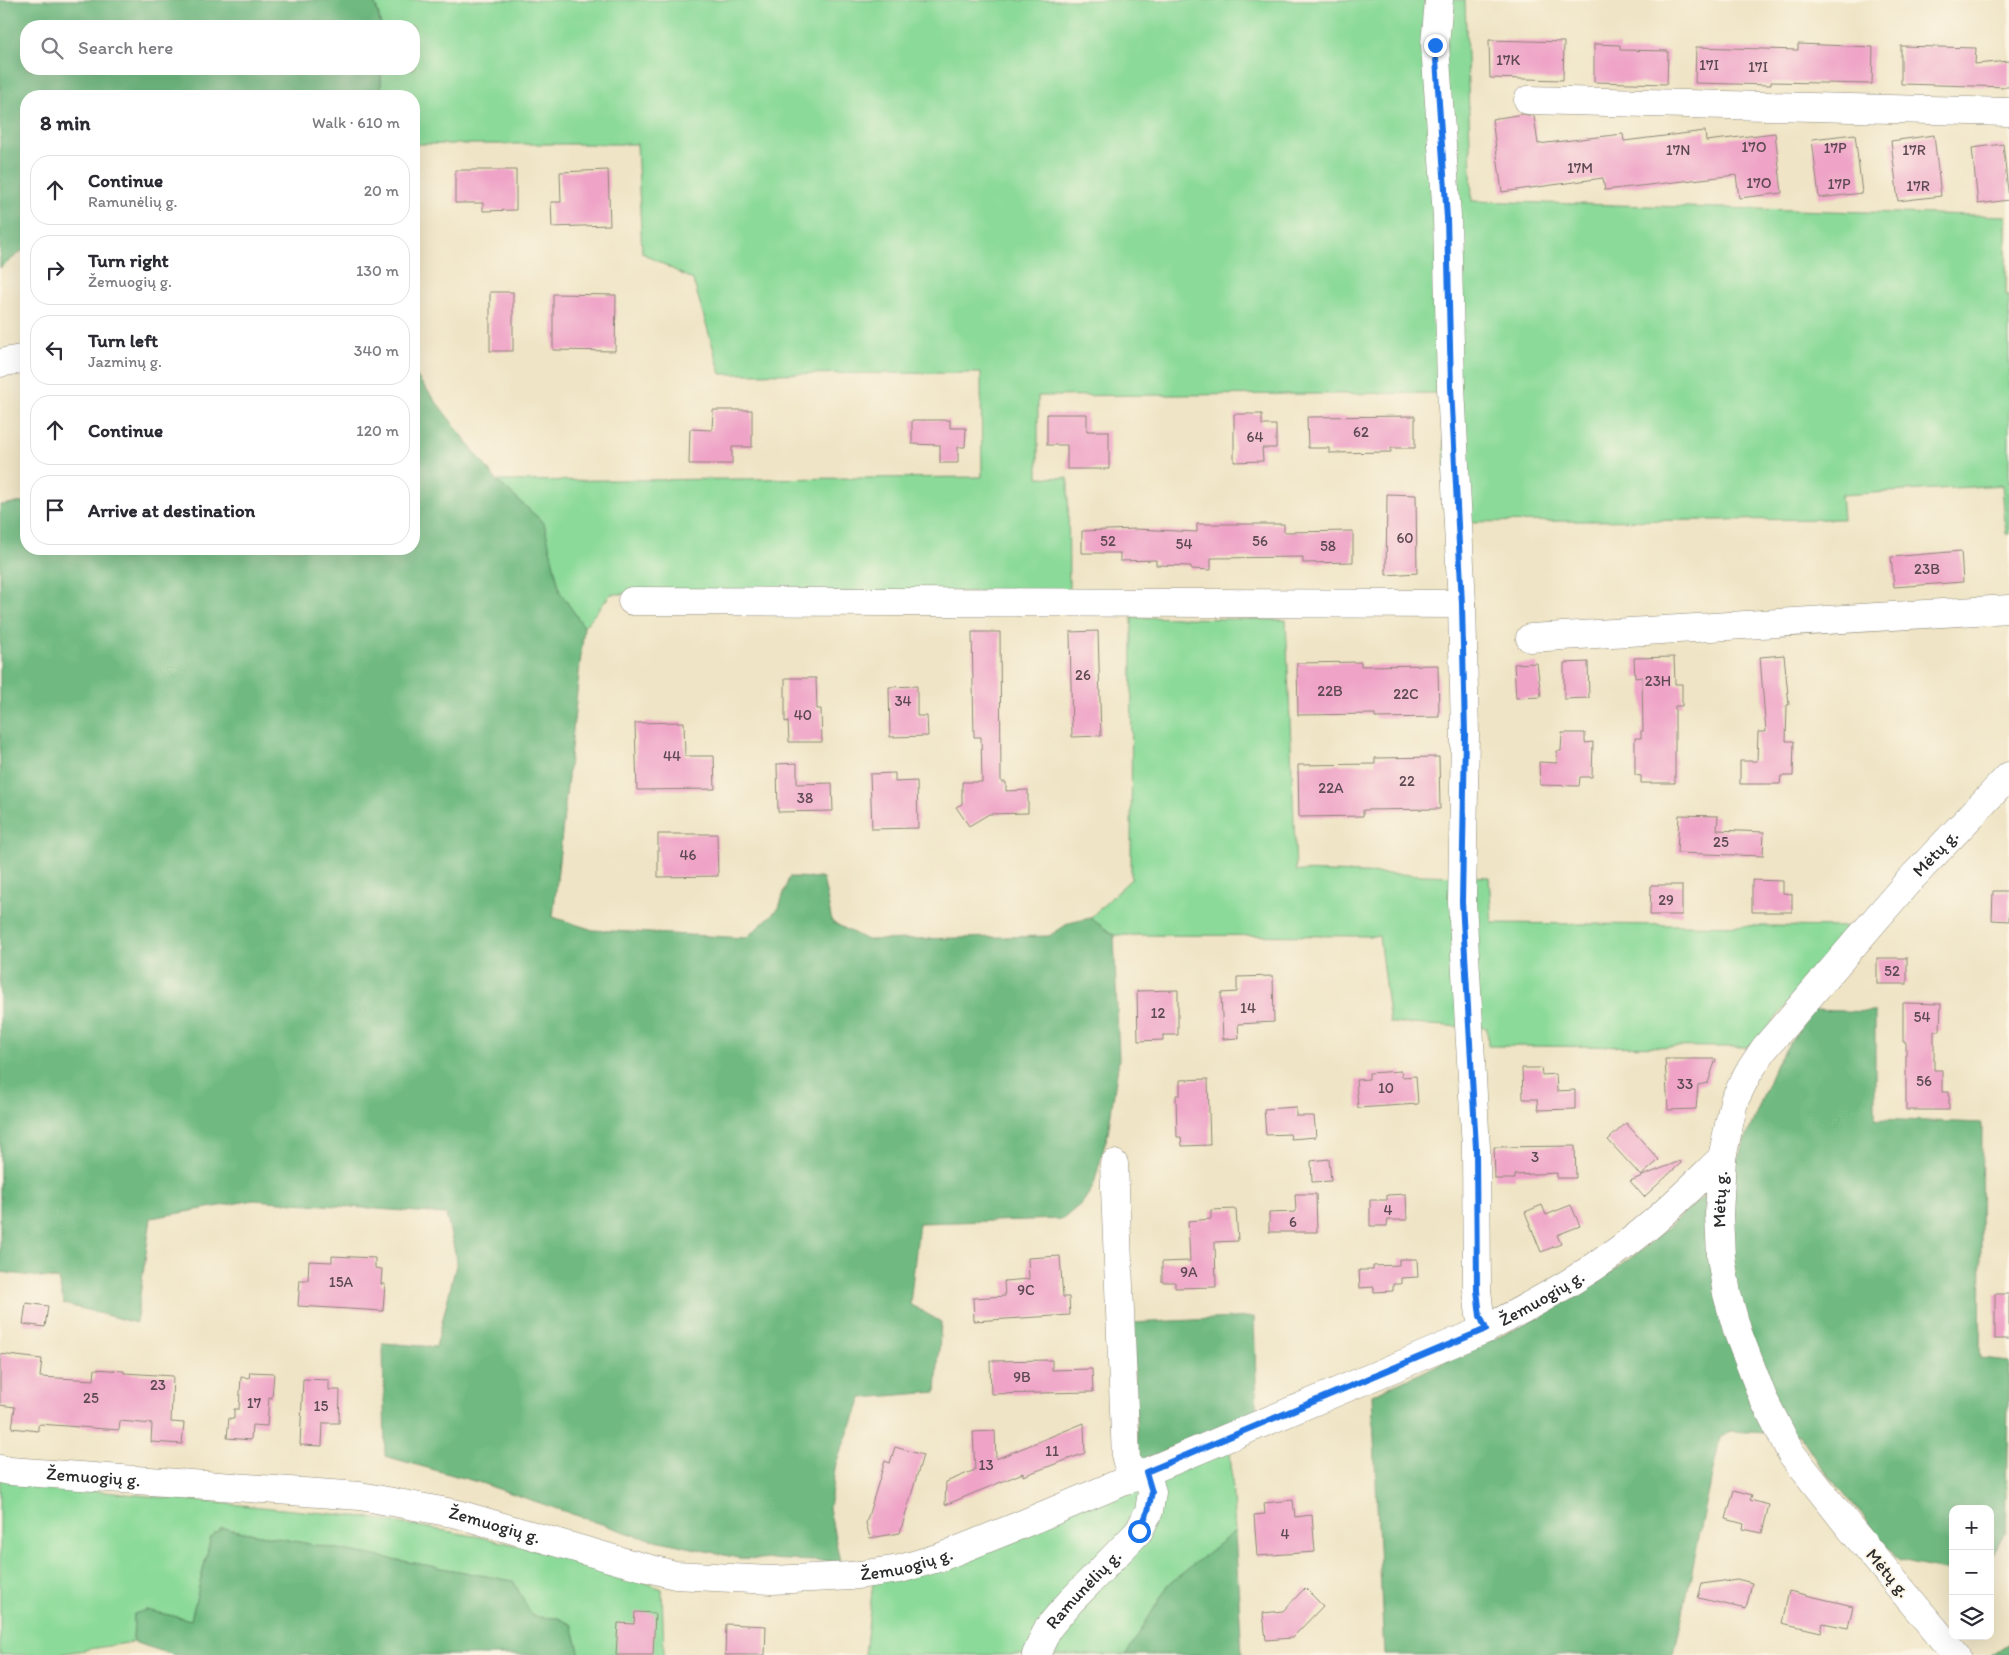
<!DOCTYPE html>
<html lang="en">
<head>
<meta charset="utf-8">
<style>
  :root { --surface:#fff; --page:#f7f7f7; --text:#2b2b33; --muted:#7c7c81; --line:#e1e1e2 }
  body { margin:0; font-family:Itim,sans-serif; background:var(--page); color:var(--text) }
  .controls { position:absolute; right:15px; bottom:15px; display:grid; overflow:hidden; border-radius:10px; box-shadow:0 5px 20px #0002 }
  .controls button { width:45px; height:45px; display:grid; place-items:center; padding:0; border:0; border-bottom:1px solid var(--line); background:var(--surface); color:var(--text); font:25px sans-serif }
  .stop { position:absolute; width:15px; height:15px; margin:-11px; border:4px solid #1a73e8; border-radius:50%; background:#fff }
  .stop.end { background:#1a73e8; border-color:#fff; box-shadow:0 1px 5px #0008 }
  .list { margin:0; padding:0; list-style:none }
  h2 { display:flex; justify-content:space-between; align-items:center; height:65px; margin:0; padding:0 20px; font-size:21px }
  h2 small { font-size:16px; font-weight:400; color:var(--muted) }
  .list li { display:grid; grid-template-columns:32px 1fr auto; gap:15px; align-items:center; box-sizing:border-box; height:70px; margin:0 10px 10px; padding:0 10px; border:1px solid var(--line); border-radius:20px }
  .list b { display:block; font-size:19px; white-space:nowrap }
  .list p { margin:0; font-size:16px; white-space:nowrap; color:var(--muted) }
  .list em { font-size:16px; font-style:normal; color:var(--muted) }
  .icon { flex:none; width:28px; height:28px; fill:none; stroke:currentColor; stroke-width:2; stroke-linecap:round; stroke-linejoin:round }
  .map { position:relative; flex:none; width:2009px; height:1655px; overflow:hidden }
  .search { position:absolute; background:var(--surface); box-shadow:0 5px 20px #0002; left:20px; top:20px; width:400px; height:55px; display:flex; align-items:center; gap:12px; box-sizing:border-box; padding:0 18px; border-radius:20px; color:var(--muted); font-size:19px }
  .panel { position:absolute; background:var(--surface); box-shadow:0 5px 20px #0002; left:20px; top:90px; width:400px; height:465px; border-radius:20px }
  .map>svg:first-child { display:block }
</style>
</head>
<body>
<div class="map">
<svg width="2009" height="1655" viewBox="0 0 2009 1655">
  <rect width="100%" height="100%" fill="#fcf5e5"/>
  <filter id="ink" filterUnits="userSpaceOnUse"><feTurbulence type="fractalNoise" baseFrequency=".02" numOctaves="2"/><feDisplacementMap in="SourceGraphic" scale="10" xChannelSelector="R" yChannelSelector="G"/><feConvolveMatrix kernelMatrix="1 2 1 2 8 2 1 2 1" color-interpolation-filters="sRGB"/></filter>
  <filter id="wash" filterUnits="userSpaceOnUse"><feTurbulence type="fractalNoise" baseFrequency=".0096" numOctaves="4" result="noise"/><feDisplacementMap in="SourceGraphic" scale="20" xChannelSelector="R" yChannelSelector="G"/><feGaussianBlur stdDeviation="1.12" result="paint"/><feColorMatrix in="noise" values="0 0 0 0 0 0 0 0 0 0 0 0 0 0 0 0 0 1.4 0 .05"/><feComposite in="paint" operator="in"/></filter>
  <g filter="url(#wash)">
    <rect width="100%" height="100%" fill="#efe4c5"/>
    <g fill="#8bda99" stroke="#5b8262">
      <path d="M371 0H1465L1472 201 2006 216V295H2009V534H2006L2002 485 1841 495 1843 519 1446 522 1443 393 1038 396V477L1068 478 1069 591 611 594 584 627 560 592 544 523 497 481 982 477 981 373 721 374 693 280 642 253 637 144H414V96H381V69H414V26H381L377 7Z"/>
      <path d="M1132 617 1286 620 1296 871 1489 877 1492 923 1852 927 1752 1047 1488 1046 1487 1028 1390 1023 1379 936 1114 935 1090 918 1131 879Z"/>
      <path d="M1230 1448 1235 1531 1169 1584 1126 1655H865L873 1582Z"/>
      <path d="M0 1477 33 1485 365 1517 480 1537 582 1560 662 1589 664 1655H580L572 1625 558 1618 533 1617 513 1581 222 1528 211 1537 191 1620 146 1610 134 1614 133 1642 53 1655H0Z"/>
    </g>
    <g fill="#70ba81" stroke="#4e7256">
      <path d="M0 0H371L376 7 381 26H26V69H381V96H26V248L0 268Z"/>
      <path d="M414 373 497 481 544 523 560 592 584 627 553 917 593 930 746 938 779 908 789 877 823 878 832 922 867 940 1049 936 1069 923 1090 918 1114 935 1119 1059 1108 1133 1093 1187 1083 1202 1063 1219 919 1223 910 1304 941 1322 936 1392 862 1398 836 1463 829 1508 840 1562 738 1558 637 1536 481 1483 385 1456 383 1343 436 1347 457 1261 446 1214 254 1200 151 1218 136 1323 64 1304 58 1279 0 1272V505L26 502V549H414Z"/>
      <path d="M1812 1010 1875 1012V1119L1982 1123 1980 1358 2009 1361 2005 1534 1994 1555 1990 1558V1509H1953V1572L1900 1561 1822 1468 1800 1435 1731 1431 1720 1438 1674 1655H1384L1372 1395 1505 1334 1584 1292 1640 1251 1707 1193 1738 1158 1776 1064Z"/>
      <path d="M1254 1317 1257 1414 1138 1462 1132 1323Z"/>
      <path d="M222 1528 513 1581 533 1617 558 1618 572 1625 580 1655H174L133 1642 134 1614 146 1610 191 1620 211 1537Z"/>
      <path d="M1235 1531 1242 1655H1126L1169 1584Z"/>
      <path d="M2009 1643V1655H1991Z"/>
    </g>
    <g id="blocks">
      <g fill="#efa4c7">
        <path d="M1489 40 1564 42 1563 80 1490 78Z"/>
        <path d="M1594 44 1620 45V50L1668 51 1667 84 1594 82Z"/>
        <path d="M1798 44 1873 47 1872 84 1771 82V85L1695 83 1696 47 1798 50Z"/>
        <path d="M1901 46 1976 48 1975 64 2009 61V87L1901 84Z"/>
        <path d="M1523 114 1534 116 1538 144 1623 134 1624 141 1705 131 1706 141 1775 133 1782 193 1739 198 1736 175 1605 190 1603 178 1502 192 1492 119Z"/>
        <path d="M1855 134 1862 193 1819 198 1812 139Z"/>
        <path d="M1934 135 1941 196 1898 201 1891 141Z"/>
        <path d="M2003 144 2009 200 1978 204 1972 148Z"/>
        <path d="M455 170H516V210L483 211V203H455Z"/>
        <path d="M608 170 610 225 552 227 551 202H561L560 172Z"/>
        <rect x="490" y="292" width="23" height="59"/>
        <path d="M553 294 616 295 615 351 553 350Z"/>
        <path d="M713 410H752V447H732V464H689L690 429 712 430Z"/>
        <path d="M1047 414H1087V431H1109V469H1067V445H1047Z"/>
        <path d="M1234 414H1262V425H1276V448H1262L1263 461 1234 462Z"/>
        <path d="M1415 416V448H1391V452L1329 453V448H1308L1307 417Z"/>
        <path d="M912 420H950V428H966L965 447H958V463H940V445L912 444Z"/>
        <path d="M1387 494 1416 495 1417 573 1386 575Z"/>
        <path d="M1197 524H1284V532L1353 531V562L1303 563V557L1211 558V570L1191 569V566L1156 565V560L1120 561V553H1082V531L1135 529 1197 532Z"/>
        <path d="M1961 551 1963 582 1894 587 1891 557Z"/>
        <path d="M1098 631 1101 736 1072 737 1070 632Z"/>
        <path d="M972 632H1000L1001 782H1006V791L1028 790V813L989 814 969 826 956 807 962 804V782H982L981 737H974Z"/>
        <path d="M1784 655 1789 705H1787L1786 741H1794L1793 776H1781L1780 784H1740V761H1757L1758 732H1766L1760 657Z"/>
        <path d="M1674 657 1675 684H1682V706H1675V783H1641V776L1635 775V738H1641V731H1643L1642 677 1635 678 1634 658Z"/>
        <path d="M1361 662V666L1438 665 1439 717 1375 718V714L1298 715 1297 663Z"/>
        <path d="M1588 662 1589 698 1564 699V663Z"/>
        <path d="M1537 663 1541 697 1516 698 1514 664Z"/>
        <path d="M785 678H816L817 709H821L822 742H789L788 721 785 722Z"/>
        <path d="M917 686V716H927L928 736 890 737 889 687Z"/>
        <path d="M684 722 685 756H714L715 789 637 790 635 723Z"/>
        <path d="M1562 733H1585V743L1593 742 1592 777H1580L1579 786 1540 785 1539 762 1557 763V751H1561Z"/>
        <path d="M1439 757 1440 809 1363 810V816L1299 817 1298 765 1375 764V758Z"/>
        <path d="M797 763V784L832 783 833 811 778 812 777 764Z"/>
        <path d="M895 773V782L917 781 918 828 872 829 870 774Z"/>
        <path d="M1679 815 1718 816 1717 830 1764 832 1763 856 1677 853Z"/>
        <path d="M658 834H717L718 876 658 877Z"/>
        <path d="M1752 880 1783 881V893L1792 894V912H1752Z"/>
        <path d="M1651 885H1682V915H1650Z"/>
        <path d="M1993 891H2009V921L1992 920Z"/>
        <rect x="1877" y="958" width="30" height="26"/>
        <path d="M1273 976 1274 1022 1238 1024 1239 1038 1223 1039 1221 993 1237 992V977Z"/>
        <path d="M1178 990V1035H1163V1040L1138 1041 1137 991Z"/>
        <path d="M1903 1003 1941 1004 1940 1031H1934V1070H1942V1092H1949V1110H1906V1042H1903Z"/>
        <path d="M1665 1059H1716L1708 1083 1698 1085 1696 1109 1668 1110Z"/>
        <path d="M1522 1068H1541L1542 1075 1556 1074 1557 1091 1575 1090V1109L1538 1110 1537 1099H1523Z"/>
        <path d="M1401 1071 1402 1077 1416 1076 1418 1104 1358 1108 1356 1080 1369 1079V1073Z"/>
        <path d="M1208 1079 1210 1145 1182 1146 1181 1137H1177L1176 1095H1180V1080Z"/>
        <path d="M1296 1107V1116H1314L1316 1137 1291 1139 1290 1134 1266 1135 1264 1109Z"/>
        <path d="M1626 1123 1659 1160 1641 1176 1608 1140Z"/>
        <path d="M1575 1146 1576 1178H1557V1173L1515 1175V1179H1495L1494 1147Z"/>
        <path d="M1329 1159 1331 1181 1312 1182 1311 1161Z"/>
        <path d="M1680 1161 1681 1163 1644 1197 1630 1181Z"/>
        <path d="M1295 1194H1316L1317 1232H1269V1213L1296 1212Z"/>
        <path d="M1406 1194 1407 1220H1388L1387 1226H1370V1200H1387V1195Z"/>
        <path d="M1542 1205 1546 1215 1571 1205 1580 1226 1557 1235 1561 1244 1541 1252 1525 1212Z"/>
        <path d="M1236 1209 1238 1241 1215 1242 1216 1287 1175 1288V1282H1162V1262L1190 1261 1188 1221 1211 1219V1210Z"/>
        <path d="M332 1256 375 1258V1268L382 1269 381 1284H385L383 1311 298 1306 300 1280H308L309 1261 332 1262Z"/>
        <path d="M1060 1256 1063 1297H1069L1070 1315 974 1321 973 1298 1005 1296 1004 1281 1029 1279 1028 1258Z"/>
        <path d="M1399 1259H1417L1418 1277 1401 1278V1284H1393V1291L1374 1292V1287L1360 1288 1359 1270H1373V1266L1399 1265Z"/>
        <rect x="1995" y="1294" width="14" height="45"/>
        <path d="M26 1303 48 1306 45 1327 23 1324Z"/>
        <path d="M0 1354 42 1359 40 1377 94 1380 95 1369 124 1371V1373L173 1376 171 1422 184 1423 182 1444 151 1442 152 1424 120 1421 119 1430 40 1424 38 1426V1431L12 1428 15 1407 0 1405Z"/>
        <path d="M1052 1360V1370L1092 1369 1093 1392 991 1394 990 1361Z"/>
        <path d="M250 1372 274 1373 272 1398 269 1397 267 1426 252 1425 251 1440 227 1438 229 1418 234 1419V1409H239L241 1377 249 1378Z"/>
        <path d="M303 1379 329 1380V1390H340L339 1423H323L322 1446 300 1445Z"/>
        <path d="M1084 1423 1085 1453 1023 1476V1473L945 1505 946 1482 975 1470 973 1432 995 1431 996 1459Z"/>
        <path d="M895 1447 923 1455 900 1533 870 1538 866 1523 885 1461 890 1463Z"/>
        <path d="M1734 1490 1752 1495 1750 1500 1769 1505 1762 1533 1743 1529 1744 1524 1726 1519Z"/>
        <path d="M1293 1500 1295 1517 1312 1515 1315 1552 1257 1556 1254 1515 1265 1514 1264 1503Z"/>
        <path d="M1737 1579 1752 1583 1746 1609 1698 1598 1702 1584Z"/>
        <path d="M1305 1588 1323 1606 1292 1638 1266 1640 1263 1613 1283 1611Z"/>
        <path d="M1789 1591 1853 1606 1848 1628 1823 1623 1821 1632 1782 1623Z"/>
        <path d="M635 1612 655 1613 653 1655H616L618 1623 634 1624Z"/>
        <path d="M726 1624 766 1626 765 1655H725Z"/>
      </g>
    </g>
  </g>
  <g filter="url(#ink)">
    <use href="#blocks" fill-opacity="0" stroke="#8d8878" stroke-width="1"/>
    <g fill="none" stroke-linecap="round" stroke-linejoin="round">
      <g stroke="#8d8878" stroke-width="29">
        <g id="minor">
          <path d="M1439 0 1435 45 1447 217 1451 387 1462 604 1465 734 1462 902 1476 1148 1477 1290 1480 1316 1486 1329"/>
          <path d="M1528 100 2009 112"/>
          <path d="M0 363 26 358"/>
          <path d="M632 601 1462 604"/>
          <path d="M1530 638 2009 609"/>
          <path d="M1114 1164 1126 1459 1132 1478"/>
          <path id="s1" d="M0 1469 10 1471 360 1496 458 1514 624 1562 675 1575 772 1580 851 1576 900 1569 941 1557 1018 1526 1486 1329C1545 1298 1605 1265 1655 1221 1678 1201 1700 1179 1722 1158"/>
          <path id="s2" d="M1036 1655 1048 1628 1070 1602 1139 1531 1149 1511 1152 1492 1146 1472"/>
          <path id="s3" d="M1956 1655 1851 1529 1791 1453 1763 1398 1738 1333 1727 1294 1721 1257 1719 1215 1722 1158 1734 1101 1748 1073 1764 1049 1906 884 2009 776"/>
        </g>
      </g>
      <use href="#minor" stroke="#fff" stroke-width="28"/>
    </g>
  </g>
  <g fill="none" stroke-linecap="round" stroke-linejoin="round" filter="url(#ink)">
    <path stroke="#1a73e8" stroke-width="6" d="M1139 1531 1148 1511 1152 1492 1146 1472 1486 1329 1480 1316 1477 1290 1476 1148 1462 902 1465 734 1462 604 1451 387 1447 218 1435 45"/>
  </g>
  <g text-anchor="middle" stroke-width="4" stroke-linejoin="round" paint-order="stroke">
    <g font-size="15" fill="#5c4952">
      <text x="1508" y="65">17K</text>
      <text x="1709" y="70">17I</text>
      <text x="1758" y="72">17I</text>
      <text x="1754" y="152">17O</text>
      <text x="1835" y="153">17P</text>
      <text x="1678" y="155">17N</text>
      <text x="1914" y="155">17R</text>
      <text x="1580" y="173">17M</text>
      <text x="1759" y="188">17O</text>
      <text x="1839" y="189">17P</text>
      <text x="1918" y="191">17R</text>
      <text x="1361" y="437">62</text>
      <text x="1255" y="442">64</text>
      <text x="1405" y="543">60</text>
      <text x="1108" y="546">52</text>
      <text x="1260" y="546">56</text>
      <text x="1184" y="549">54</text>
      <text x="1328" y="551">58</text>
      <text x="1927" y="574">23B</text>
      <text x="1083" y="680">26</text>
      <text x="1658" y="686">23H</text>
      <text x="1330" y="696">22B</text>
      <text x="1406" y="699">22C</text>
      <text x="903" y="706">34</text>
      <text x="803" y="720">40</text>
      <text x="672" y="761">44</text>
      <text x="1407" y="786">22</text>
      <text x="1331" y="793">22A</text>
      <text x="805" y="803">38</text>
      <text x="1721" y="847">25</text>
      <text x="688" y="860">46</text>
      <text x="1666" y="905">29</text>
      <text x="1892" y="976">52</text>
      <text x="1248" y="1013">14</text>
      <text x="1158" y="1018">12</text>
      <text x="1922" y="1022">54</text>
      <text x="1924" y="1086">56</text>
      <text x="1685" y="1089">33</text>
      <text x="1386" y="1093">10</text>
      <text x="1535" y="1162">3</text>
      <text x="1388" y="1215">4</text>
      <text x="1293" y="1227">6</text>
      <text x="1189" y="1277">9A</text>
      <text x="341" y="1287">15A</text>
      <text x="1026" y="1295">9C</text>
      <text x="1022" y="1382">9B</text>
      <text x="158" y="1390">23</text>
      <text x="91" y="1403">25</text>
      <text x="254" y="1408">17</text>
      <text x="321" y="1411">15</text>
      <text x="1052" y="1456">11</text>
      <text x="986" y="1470">13</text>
      <text x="1285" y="1539">4</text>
    </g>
    <g font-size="18" fill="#2b2b2b" stroke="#fcf5e5">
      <text dy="6" stroke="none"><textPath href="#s3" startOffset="948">Mėtų g.</textPath></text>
      <text dy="6" stroke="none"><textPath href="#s3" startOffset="528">Mėtų g.</textPath></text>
      <text dy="6" stroke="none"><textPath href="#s1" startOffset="1609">Žemuogių g.</textPath></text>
      <text dy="6" stroke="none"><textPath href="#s1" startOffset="94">Žemuogių g.</textPath></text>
      <text dy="6" stroke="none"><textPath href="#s1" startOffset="499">Žemuogių g.</textPath></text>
      <text dy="6" stroke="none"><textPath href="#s1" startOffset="919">Žemuogių g.</textPath></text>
      <text transform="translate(1888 1573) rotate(50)" y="6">Mėtų g.</text>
      <text dy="6" stroke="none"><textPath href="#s2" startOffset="82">Ramunėlių g.</textPath></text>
    </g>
  </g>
</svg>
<div class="controls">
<button>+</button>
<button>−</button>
<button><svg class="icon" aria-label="layers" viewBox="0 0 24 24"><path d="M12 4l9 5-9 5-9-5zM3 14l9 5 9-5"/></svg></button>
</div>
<div class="stop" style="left:1139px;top:1531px"></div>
<div class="stop end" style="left:1435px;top:45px"></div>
<div class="search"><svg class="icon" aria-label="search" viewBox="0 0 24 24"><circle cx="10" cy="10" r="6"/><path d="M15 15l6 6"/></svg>Search here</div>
<section class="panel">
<h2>8 min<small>Walk · 610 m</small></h2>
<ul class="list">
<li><svg class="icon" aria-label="ahead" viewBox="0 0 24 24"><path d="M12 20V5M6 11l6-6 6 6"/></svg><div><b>Continue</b><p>Ramunėlių g.</p></div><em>20 m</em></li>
<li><svg class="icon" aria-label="right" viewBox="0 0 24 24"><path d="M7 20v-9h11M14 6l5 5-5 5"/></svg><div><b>Turn right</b><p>Žemuogių g.</p></div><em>130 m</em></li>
<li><svg class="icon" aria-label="left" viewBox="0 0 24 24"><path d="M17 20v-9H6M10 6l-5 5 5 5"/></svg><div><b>Turn left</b><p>Jazminų g.</p></div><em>340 m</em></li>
<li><svg class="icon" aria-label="ahead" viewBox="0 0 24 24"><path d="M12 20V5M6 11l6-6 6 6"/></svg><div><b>Continue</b></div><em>120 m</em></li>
<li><svg class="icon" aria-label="arrive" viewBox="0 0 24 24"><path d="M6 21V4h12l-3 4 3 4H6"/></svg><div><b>Arrive at destination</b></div></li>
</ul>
</section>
</div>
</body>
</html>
